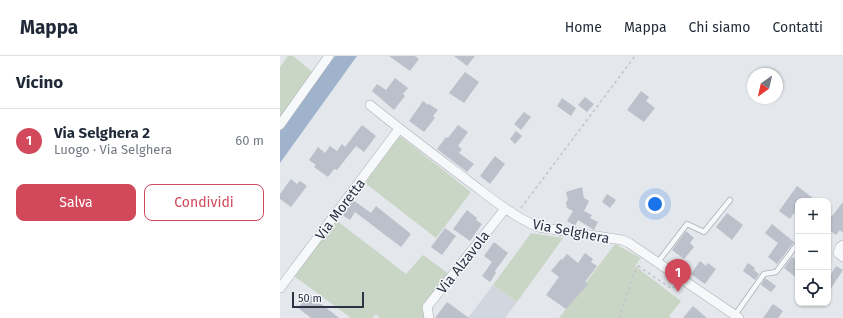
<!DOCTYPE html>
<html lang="it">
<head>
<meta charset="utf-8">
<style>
  :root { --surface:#fff; --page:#f2f2f3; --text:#1f2937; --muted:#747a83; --line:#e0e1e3; --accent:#d1495b }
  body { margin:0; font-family:"Fira Sans",sans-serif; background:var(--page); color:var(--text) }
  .controls { position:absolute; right:12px; bottom:12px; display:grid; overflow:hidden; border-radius:8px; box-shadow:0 1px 3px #0004 }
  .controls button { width:36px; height:36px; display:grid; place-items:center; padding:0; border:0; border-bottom:1px solid var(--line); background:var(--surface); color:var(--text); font:20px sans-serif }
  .compass { position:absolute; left:467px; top:12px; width:36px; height:36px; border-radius:50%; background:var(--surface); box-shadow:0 1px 3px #0004; rotate:214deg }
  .scale { position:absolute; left:12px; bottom:10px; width:72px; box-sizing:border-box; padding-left:4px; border:2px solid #2b3445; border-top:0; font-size:11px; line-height:14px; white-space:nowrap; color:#2b3445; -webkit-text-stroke:3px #f4f6f9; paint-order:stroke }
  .you { position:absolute; left:375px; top:148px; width:14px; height:14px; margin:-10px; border:3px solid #fff; border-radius:50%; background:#1a73e8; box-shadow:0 0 0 6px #1a73e833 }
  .badge { display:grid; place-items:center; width:26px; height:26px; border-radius:50%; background:var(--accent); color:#fff; font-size:13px; font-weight:700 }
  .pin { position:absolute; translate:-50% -33px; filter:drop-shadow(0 1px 2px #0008) }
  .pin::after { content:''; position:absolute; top:21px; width:14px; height:12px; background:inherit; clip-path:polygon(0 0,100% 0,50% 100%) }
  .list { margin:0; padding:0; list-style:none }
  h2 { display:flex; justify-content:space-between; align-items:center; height:52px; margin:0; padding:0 16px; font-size:17px }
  h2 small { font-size:13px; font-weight:400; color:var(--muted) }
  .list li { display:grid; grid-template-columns:26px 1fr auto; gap:12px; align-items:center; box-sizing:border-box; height:64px; padding:0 16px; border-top:1px solid var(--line) }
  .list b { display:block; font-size:15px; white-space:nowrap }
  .list p { margin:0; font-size:13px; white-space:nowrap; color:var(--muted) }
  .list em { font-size:13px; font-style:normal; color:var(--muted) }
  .actions { display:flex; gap:8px; padding:12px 16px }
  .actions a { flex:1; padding:9px 0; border:1px solid var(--accent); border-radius:8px; text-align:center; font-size:14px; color:var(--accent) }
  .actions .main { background:var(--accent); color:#fff }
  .icon { flex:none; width:22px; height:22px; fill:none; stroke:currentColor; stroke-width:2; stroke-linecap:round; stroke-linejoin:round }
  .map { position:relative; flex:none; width:563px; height:262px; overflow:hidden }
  header { display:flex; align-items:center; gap:24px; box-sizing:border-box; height:56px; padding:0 20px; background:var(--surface); border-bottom:1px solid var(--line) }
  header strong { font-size:19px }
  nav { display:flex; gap:22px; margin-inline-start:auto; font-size:14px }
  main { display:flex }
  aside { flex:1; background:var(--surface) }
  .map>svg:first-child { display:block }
</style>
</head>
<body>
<header>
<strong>Mappa</strong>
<nav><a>Home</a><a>Mappa</a><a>Chi siamo</a><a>Contatti</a></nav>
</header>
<main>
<aside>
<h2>Vicino<small></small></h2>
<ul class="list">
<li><span class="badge">1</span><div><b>Via Selghera 2</b><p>Luogo · Via Selghera</p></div><em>60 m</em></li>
</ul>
<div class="actions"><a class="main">Salva</a><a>Condividi</a></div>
</aside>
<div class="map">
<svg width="563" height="262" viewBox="0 0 563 262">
  <rect width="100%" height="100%" fill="#e4e7ec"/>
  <path fill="#d2d6de" d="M213 229 237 246 225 262H188Z"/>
  <g fill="#c9d6c5">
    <path d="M8 0H13L36 19 0 69V11Z"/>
    <path d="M120 80 191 136 156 182 85 127Z"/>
    <path d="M56 164 126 218 143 199 169 218 145 262H100L96 258 92 262H71L14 220Z"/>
    <path d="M251 177 283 182 237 246 213 229Z"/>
    <path d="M335 188 361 202 355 210 401 245 389 260 391 262H279Z"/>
  </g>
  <path fill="#9fb4cc" d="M55 0H77L0 107V75Z"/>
  <g fill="#bbc0ca">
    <path d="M109 0H135L139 3 130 15Z"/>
    <path d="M174 0H195L187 10Z"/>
    <path d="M185 16 199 26 184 47 169 37Z"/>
    <path d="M115 22 128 32 123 38 125 40 114 54 92 35 97 28 106 34Z"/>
    <path d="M361 35 369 41 366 45 375 52 364 66 347 54Z"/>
    <path d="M305 41 314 48 307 56 298 49Z"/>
    <path d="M282 42 296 52 291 60 277 50Z"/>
    <path d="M143 45 148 49 149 48 158 54 153 60 155 62 144 76 129 65Z"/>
    <path d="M244 56 251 61 241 74 234 68Z"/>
    <path d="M82 69 96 80 84 96 76 90 57 114 54 113 48 121 34 111 36 109 29 104 38 91 45 97 50 90 57 95 62 88 65 91Z"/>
    <path d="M178 69 188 76 178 90 182 93 179 97 194 108 187 116 157 93 166 81 168 82Z"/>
    <path d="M236 75 242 80 235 88 230 83Z"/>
    <path d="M215 100 225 108 210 128 200 120Z"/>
    <path d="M11 123 17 128 20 125 27 130 11 151 0 143V138Z"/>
    <path d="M517 130 537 145H518V159L514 157 510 163 499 155Z"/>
    <path d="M302 131 304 142 309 145 304 155 312 159 310 162 318 166 314 174 298 164 295 170 287 165 293 155 287 152 286 146 288 144 286 136Z"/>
    <path d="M327 138 336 144 330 152 322 146Z"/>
    <path d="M73 144 91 157 96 150 131 178 121 191 75 156 70 164 62 159Z"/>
    <path d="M563 146V177L560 174 556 179 548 173V157L552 160Z"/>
    <path d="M187 154 197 162 196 164 202 168 190 185 173 173Z"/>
    <path d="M447 157 463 169 452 184 436 171Z"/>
    <path d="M492 168 514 186 497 208 488 201 498 187 485 177Z"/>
    <path d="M165 172 176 180 162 199 151 191Z"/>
    <path d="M406 175 414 182 410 187 414 191 404 203 392 194Z"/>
    <path d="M214 186 228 197 215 215 216 217 210 226 202 220 212 206 204 200Z"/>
    <path d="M305 197 313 203 311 206 317 210 305 226 308 228 286 253 266 239 279 221 271 215 281 203 282 204 287 198 298 207Z"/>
    <path d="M512 201 518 205V223L504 212Z"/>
    <path d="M420 205 426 210 428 207 436 213 425 228 411 218Z"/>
    <path d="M468 207 475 212 474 214 479 218 475 224 463 215Z"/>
    <path d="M556 210 563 214 548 237V223Z"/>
    <path d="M485 222 496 230 491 236 481 229Z"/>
    <path d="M29 238 59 262H31L18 252Z"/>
    <path d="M167 246 189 262H155Z"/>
    <path d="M493 248 503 255 498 262H483Z"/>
    <path d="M413 250 427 262H403Z"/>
  </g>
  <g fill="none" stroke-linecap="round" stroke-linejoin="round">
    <g stroke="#a9aeb7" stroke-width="6">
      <g id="service">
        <path d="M378 206 407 168 424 176 450 144"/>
        <path d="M455 259 484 218 496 216 518 187"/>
      </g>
    </g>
    <g stroke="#a9aeb7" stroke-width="10">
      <g id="minor">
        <path d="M90 49C122 75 154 99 187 124 210 141 232 160 258 171L342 184 349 187 459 262"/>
        <path d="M0 69 49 0"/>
        <path d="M563 189 560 191 558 197 563 201"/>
        <path d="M0 232 119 73"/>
        <path d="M149 262 147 251 225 153"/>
      </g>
    </g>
    <g stroke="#c2c5cb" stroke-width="1.5" stroke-dasharray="3 3" stroke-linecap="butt">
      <path d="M241 152 355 0"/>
      <path d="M358 210 392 233 395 230"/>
      <path d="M339 262 354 217 361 206"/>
    </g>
    <use href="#service" stroke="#f7f8fa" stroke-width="4.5"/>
    <use href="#minor" stroke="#f7f8fa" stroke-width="9"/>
  </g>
  <g text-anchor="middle" stroke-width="3" stroke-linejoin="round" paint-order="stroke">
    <g font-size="14" fill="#2b3445" stroke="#f4f6f9">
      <text transform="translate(60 153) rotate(-53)" y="5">Via Moretta</text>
      <text transform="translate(291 175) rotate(11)" y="5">Via Selghera</text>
      <text transform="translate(183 206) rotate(-52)" y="5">Via Alzavola</text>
    </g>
  </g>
</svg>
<div class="controls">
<button>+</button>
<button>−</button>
<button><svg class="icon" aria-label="locate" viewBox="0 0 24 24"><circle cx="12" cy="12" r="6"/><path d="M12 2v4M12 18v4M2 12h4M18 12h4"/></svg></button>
</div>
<svg class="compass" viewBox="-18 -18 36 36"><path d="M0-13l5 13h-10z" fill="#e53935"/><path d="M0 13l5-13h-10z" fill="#747a83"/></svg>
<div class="scale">50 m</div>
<div class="you"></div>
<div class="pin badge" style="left:398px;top:236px">1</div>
</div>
</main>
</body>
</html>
